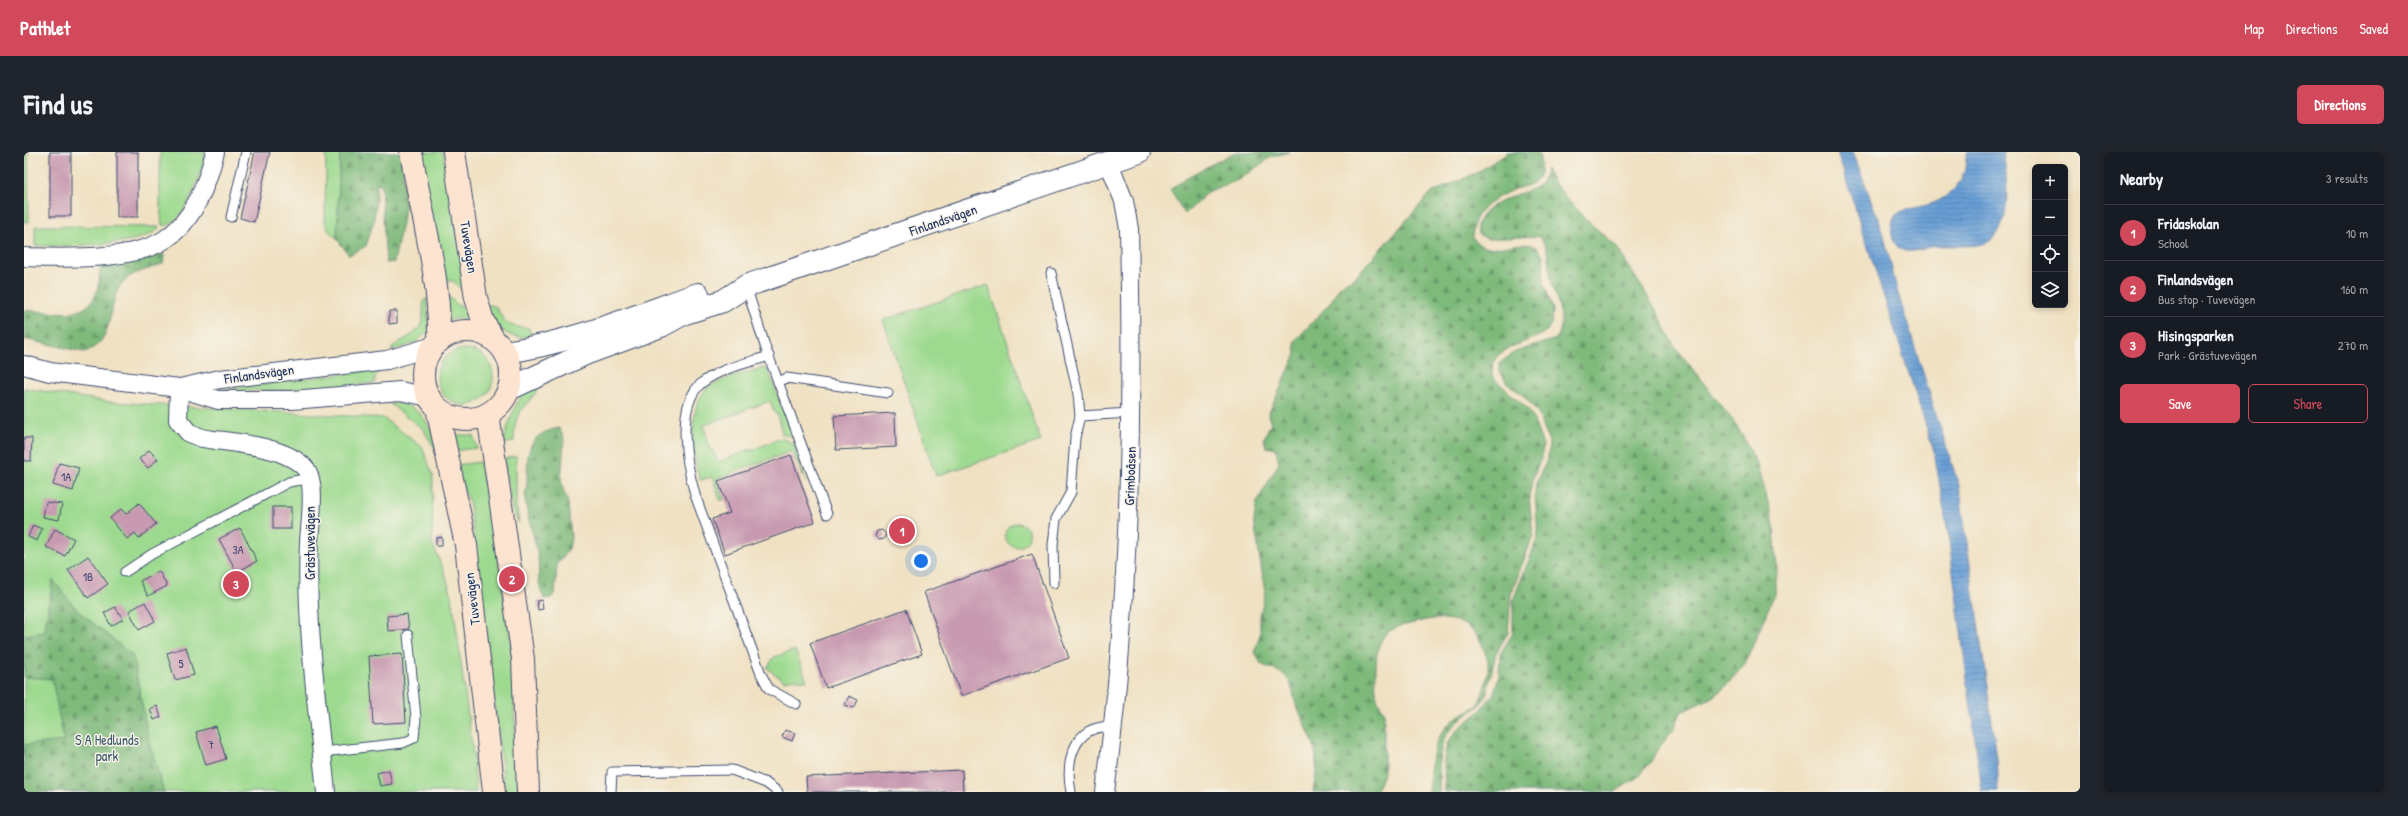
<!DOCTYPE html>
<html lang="en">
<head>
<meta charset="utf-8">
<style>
  :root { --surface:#171b24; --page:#20242c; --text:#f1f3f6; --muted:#9ea1a6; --line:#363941; --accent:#d1495b }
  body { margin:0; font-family:"Patrick Hand",sans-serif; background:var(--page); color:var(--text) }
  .controls { position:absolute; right:12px; top:12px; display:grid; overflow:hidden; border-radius:6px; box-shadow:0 2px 6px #0003 }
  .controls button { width:36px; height:36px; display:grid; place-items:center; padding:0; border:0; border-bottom:1px solid var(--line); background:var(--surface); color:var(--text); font:20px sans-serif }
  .you { position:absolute; left:897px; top:409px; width:14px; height:14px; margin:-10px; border:3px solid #fff; border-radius:50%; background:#1a73e8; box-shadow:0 0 0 6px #1a73e833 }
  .badge { display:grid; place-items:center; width:26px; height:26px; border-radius:50%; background:var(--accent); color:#fff; font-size:13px; font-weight:700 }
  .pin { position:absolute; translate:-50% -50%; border:2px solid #fff; box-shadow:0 1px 4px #0006 }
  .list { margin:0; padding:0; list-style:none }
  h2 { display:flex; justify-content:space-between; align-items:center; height:52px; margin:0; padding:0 16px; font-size:17px }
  h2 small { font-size:13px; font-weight:400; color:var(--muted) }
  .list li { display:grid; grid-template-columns:26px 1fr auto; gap:12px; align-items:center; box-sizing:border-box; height:56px; padding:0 16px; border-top:1px solid var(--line) }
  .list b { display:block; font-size:15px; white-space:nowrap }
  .list p { margin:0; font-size:13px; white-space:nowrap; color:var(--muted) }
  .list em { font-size:13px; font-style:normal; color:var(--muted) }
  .actions { display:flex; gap:8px; padding:12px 16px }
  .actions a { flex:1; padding:9px 0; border:1px solid var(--accent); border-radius:6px; text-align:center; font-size:14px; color:var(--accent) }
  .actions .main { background:var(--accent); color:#fff }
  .icon { flex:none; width:22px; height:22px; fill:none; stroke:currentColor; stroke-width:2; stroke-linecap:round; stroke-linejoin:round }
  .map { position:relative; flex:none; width:2056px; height:640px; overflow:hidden; border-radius:6px }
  header { display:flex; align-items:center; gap:24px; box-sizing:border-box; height:56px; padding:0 20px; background:var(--accent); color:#fff }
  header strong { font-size:19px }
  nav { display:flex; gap:22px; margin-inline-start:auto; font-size:14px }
  .intro { display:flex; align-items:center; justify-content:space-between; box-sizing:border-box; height:96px; padding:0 24px }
  h1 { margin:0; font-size:28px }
  .button { padding:10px 18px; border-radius:6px; background:var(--accent); color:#fff; font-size:14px; font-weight:700 }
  main { display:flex; gap:24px; padding:0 24px }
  aside { flex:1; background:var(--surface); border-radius:6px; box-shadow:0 2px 6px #0003 }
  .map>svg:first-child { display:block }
</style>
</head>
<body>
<header>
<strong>Pathlet</strong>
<nav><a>Map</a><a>Directions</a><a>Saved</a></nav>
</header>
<div class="intro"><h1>Find us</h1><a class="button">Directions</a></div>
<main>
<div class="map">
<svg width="2056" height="640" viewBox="0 0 2056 640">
  <defs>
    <pattern id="forest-firs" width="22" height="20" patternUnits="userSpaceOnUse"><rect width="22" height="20" fill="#7eba7a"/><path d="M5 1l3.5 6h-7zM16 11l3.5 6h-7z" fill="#669867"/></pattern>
    <pattern id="water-rules" width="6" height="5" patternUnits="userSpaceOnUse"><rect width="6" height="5" fill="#679fd5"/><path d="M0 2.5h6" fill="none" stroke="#5482b0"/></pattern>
  </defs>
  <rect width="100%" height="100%" fill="#f7f3e8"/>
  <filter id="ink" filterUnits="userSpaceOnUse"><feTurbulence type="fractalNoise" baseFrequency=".025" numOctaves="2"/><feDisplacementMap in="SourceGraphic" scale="8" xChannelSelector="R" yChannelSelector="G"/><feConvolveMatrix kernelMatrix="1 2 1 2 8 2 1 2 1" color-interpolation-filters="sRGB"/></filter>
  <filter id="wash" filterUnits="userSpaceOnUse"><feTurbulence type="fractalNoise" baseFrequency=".012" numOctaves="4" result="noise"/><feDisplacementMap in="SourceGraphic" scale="16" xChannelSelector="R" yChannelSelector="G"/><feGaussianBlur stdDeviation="0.9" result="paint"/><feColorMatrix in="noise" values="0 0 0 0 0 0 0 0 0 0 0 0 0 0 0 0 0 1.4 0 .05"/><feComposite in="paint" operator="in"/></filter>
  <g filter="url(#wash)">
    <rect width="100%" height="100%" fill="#f0e1c2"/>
    <g fill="#9dda8f" stroke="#5c8476">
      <path d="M0 0H4L5 70H0Z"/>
      <path d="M136 0H182C178 20 163 66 142 74L138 73 136 52Z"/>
      <path d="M302 0H316L313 87 304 78 301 70Z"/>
      <path d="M392 0H419L444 136 442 142 429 129H416Z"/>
      <path d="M11 74 135 75C127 95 32 94 11 94Z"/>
      <path d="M964 133 1017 289 912 324 859 168Z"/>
      <path d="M422 142 435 154 446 155 448 167 434 166 423 169Z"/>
      <path d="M403 146 405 178 393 190 367 199C370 189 390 186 396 174 401 166 398 157 400 149Z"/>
      <path d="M461 152 471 154C484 173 481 174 505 176L507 184C481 190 472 173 461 152Z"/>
      <circle cx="441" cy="225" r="28"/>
      <path d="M738 216 744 218 770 285 758 282 753 261 751 262 746 249 680 273 685 297H688L694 310 725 298H731L733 296 758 286 770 292 782 330 768 299 692 327 700 348H696L688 325 676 328C668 305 662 250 686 234 701 225 722 221 738 216Z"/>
      <path d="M356 217 351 225V231L282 238 187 239Z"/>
      <path d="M518 232C502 257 490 255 490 289L480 292C480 281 494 243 503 237 507 235 514 234 518 232Z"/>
      <path d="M0 236 86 250 359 266 398 295 409 323 408 391 420 419 428 444 449 601 452 640H0Z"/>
      <path d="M371 251C397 252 410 277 413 300L399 277 366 252Z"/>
      <path d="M426 283H449L453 296 429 299Z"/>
      <path d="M492 304V353L495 371 488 357 480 307Z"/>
      <path d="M456 310 471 388 487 488 494 640H481L446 354 431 313Z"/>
      <circle cx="993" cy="383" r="12"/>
      <path d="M771 498 783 529 770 527 760 529 743 516 750 505Z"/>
    </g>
    <g fill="url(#forest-firs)" stroke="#4c746c">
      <path d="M316 0H378L381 56 370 110 362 111 357 33 353 30 350 69 342 94 325 103 313 87Z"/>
      <path d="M1212 0H1265L1247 5 1214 28 1185 39 1161 62 1146 38 1163 25Z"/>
      <path d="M1484 0 1515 1C1516 9 1518 19 1514 26 1510 34 1497 34 1489 38 1469 46 1445 62 1449 86 1463 109 1496 83 1514 96L1519 104 1520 131 1529 157 1528 170 1522 180C1503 193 1461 194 1469 226L1502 255 1508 264 1519 293 1518 304 1509 326 1505 344 1509 384 1487 442 1484 481 1472 501 1462 544 1455 554 1434 569 1422 583 1418 592 1415 608V640H1404C1408 596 1410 573 1454 554 1458 541 1464 529 1464 516 1465 510 1462 503 1460 498 1451 466 1418 462 1390 471 1383 473 1373 474 1367 478 1352 487 1352 507 1352 522 1351 536 1351 548 1360 559V621L1351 640H1289C1297 598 1289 590 1272 553 1269 545 1269 534 1264 527 1259 519 1245 517 1237 512L1231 500 1236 482V464L1241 441 1230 368 1233 350 1255 311 1252 297 1242 295 1240 286 1247 272 1244 263 1272 202 1271 189 1306 151 1316 134 1331 125 1407 41 1454 20Z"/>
      <path d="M1522 17 1530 31 1558 64 1592 94 1634 161 1650 193 1713 274 1734 313 1750 373 1753 420 1750 443 1721 512 1700 536 1687 546 1657 560 1650 577 1633 598 1626 611 1614 625 1591 640H1421L1420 608 1423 592 1433 578 1456 559 1469 543 1475 524 1476 502 1489 481V448L1514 385 1511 341 1512 331 1524 306 1525 290 1514 261 1501 245 1482 230 1476 219V211L1491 200 1532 187C1546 169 1528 141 1526 121 1524 108 1525 94 1514 84L1464 87 1454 82 1453 74C1459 50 1495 44 1514 34L1518 30Z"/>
      <path d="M134 101 141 103 139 111C125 119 105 119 96 134 83 155 91 191 60 200L0 187V158C43 161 77 172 76 112Z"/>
      <path d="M535 276 540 286 537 331 544 351 547 386 545 397 533 412 531 442 527 446 521 447C512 435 516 419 514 406 511 385 503 366 501 346 501 341 503 336 503 331 504 302 500 283 535 276Z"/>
      <path d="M29 428 53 458 109 504 125 590 140 640H0V593L40 589 28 527 0 525V483L20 480Z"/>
    </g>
    <g fill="url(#water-rules)" stroke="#41679a">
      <path d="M1813 0H1829L1859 80 1874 142 1935 334 1973 606 1975 640H1958L1924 382 1910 299Z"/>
      <path d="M1942 0H1979C1983 23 1990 80 1962 91 1948 96 1929 93 1913 94 1902 95 1885 104 1875 96 1865 88 1866 71 1872 62 1881 57 1890 56 1899 54 1926 48 1944 29 1942 0Z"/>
    </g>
    <g id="blocks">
      <g fill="#c89ab1">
        <rect x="26" y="0" width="21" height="64"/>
        <rect x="93" y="0" width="21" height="65"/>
        <path d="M231 0H246L230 70 216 66Z"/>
        <path d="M365 159H373V171L365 172Z"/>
        <path d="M871 261 872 295 812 298 810 264Z"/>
        <path d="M0 286H8L7 309H0Z"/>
        <path d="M125 298 134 307 124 316 115 307Z"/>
        <path d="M767 303 791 370 701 402 688 367 706 361 694 329Z"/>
        <path d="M35 311 55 316 49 339 29 333Z"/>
        <path d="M22 350 38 352 35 368 19 365Z"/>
        <path d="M115 351 132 372 115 386 111 381 103 387 86 366 97 357 102 362Z"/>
        <rect x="249" y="355" width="18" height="22"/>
        <path d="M9 373 18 377 13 389 4 385Z"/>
        <path d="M216 376 233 409 213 420 195 387Z"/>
        <path d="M31 377 50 387 41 404 22 395Z"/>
        <path d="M858 378 862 382 860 387 855 388 851 384 853 379Z"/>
        <path d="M418 385V394H412V386Z"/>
        <path d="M1008 402 1045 506 937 544 900 440Z"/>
        <path d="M64 404 84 432 64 446 44 418Z"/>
        <path d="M135 419 143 434 124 444 116 429Z"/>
        <path d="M518 448 519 457 514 458 513 449Z"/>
        <path d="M121 450 131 469 115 478 105 459Z"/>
        <path d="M91 455 99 467 87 474 80 461Z"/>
        <path d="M882 457 898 502 802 536 786 491Z"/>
        <path d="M383 462 385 477 364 479 363 464Z"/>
        <path d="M162 495 170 523 151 528 143 501Z"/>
        <path d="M378 502 382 570 349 572 345 504Z"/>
        <path d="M825 544 834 548 830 556 821 553Z"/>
        <path d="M133 554 137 565 130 568 126 557Z"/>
        <path d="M192 574 202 607 182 613 172 580Z"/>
        <path d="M761 578 771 581 768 589 758 585Z"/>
        <path d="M365 618 368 632 356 634 353 621Z"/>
        <path d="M938 618 939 640H783L782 625Z"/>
      </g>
    </g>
  </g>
  <g filter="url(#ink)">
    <use href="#blocks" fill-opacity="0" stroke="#3b4a6d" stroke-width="1"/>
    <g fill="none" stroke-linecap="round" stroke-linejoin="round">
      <g stroke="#3b4a6d" stroke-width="11">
        <g id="service">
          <path d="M207 65 222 0"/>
          <path d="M1027 121 1054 242 1056 264 1051 286 1047 340 1032 367 1029 393 1030 431"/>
          <path d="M722 134 742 197 803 362"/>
          <path d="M745 204C724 211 697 216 679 230 650 252 663 314 671 343L737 522 745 537 772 552"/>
          <path d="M754 230 763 226 864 241"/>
          <path d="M1056 264 1107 261"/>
          <path d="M101 420 128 402 265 330 275 328 288 329"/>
          <path d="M298 600 379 591 390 586 392 566 384 483"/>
          <path d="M587 640 588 620 708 618 742 631 754 640"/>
          <path d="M1047 640C1041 609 1050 572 1088 575"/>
        </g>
      </g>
      <g stroke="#3b4a6d" stroke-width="20">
        <g id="minor">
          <path d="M0 105C38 106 108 109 140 88 170 69 183 32 191 0"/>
          <path d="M0 213 26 220 155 236 194 248H268L376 239 405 245"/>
          <path d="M155 236 154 268 165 281 178 286C207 291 260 293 281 316 293 329 286 372 285 389 281 470 294 560 302 640"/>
          <path d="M156 236 196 227 363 208 410 194"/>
          <path d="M1081 640C1106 452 1109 266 1105 77L1100 49 1085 11"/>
        </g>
      </g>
      <g stroke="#3b4a6d" stroke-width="24">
        <g id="tertiary">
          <path d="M481 200C547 191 611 164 674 142"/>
          <path d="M485 237 561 202 637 174 661 161 699 149 722 134 1115 0"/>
        </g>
      </g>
      <g stroke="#3b4a6d" stroke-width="24">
        <g id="secondary">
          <path d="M387 0C397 62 417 126 415 189"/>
          <path d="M430 0 452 146 459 169 470 188"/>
          <circle cx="443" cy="223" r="44"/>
          <path d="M413 256 442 393 470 640"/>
          <path d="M464 262 499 507 504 640"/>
        </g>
      </g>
      <use href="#service" stroke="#fff" stroke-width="9"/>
      <use href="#minor" stroke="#fff" stroke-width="18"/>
      <use href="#tertiary" stroke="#fff" stroke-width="22"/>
      <use href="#secondary" stroke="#fde4d0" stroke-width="22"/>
    </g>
  </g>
  <g text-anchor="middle" stroke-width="3" stroke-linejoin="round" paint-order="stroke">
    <g font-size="12" fill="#464a73">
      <text x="42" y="329">1A</text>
      <text x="214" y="402">3A</text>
      <text x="64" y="429">1B</text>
      <text x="157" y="516">5</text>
      <text x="187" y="597">7</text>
    </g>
    <g font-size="14" fill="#1b2f5e" stroke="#f7f3e8">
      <text transform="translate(919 68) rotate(-19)" y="5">Finlandsvägen</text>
      <text transform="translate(445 95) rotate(81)" y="5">Tuvevägen</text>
      <text transform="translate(235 222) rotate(-8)" y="5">Finlandsvägen</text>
      <text transform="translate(1106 324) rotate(-88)" y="5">Grimboåsen</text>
      <text transform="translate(286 391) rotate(-90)" y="5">Grästuvevägen</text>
      <text transform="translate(448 447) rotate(-97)" y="5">Tuvevägen</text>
    </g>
    <g font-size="14" fill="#3c5a6a" stroke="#f7f3e8">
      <text x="83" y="593">S A Hedlunds<tspan x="83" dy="16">park</tspan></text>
    </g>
  </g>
</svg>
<div class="controls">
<button>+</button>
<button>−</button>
<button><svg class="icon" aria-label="locate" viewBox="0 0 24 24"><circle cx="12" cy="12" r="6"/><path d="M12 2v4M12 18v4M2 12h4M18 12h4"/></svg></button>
<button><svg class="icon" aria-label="layers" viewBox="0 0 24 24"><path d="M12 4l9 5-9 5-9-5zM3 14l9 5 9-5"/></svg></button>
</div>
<div class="you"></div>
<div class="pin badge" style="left:878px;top:379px">1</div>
<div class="pin badge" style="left:488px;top:427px">2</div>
<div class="pin badge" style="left:212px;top:432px">3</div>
</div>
<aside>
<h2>Nearby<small>3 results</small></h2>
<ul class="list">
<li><span class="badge">1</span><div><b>Fridaskolan</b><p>School</p></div><em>10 m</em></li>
<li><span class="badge">2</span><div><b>Finlandsvägen</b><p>Bus stop · Tuvevägen</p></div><em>160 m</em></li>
<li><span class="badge">3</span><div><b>Hisingsparken</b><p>Park · Grästuvevägen</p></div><em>270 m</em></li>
</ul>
<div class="actions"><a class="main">Save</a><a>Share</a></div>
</aside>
</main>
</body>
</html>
